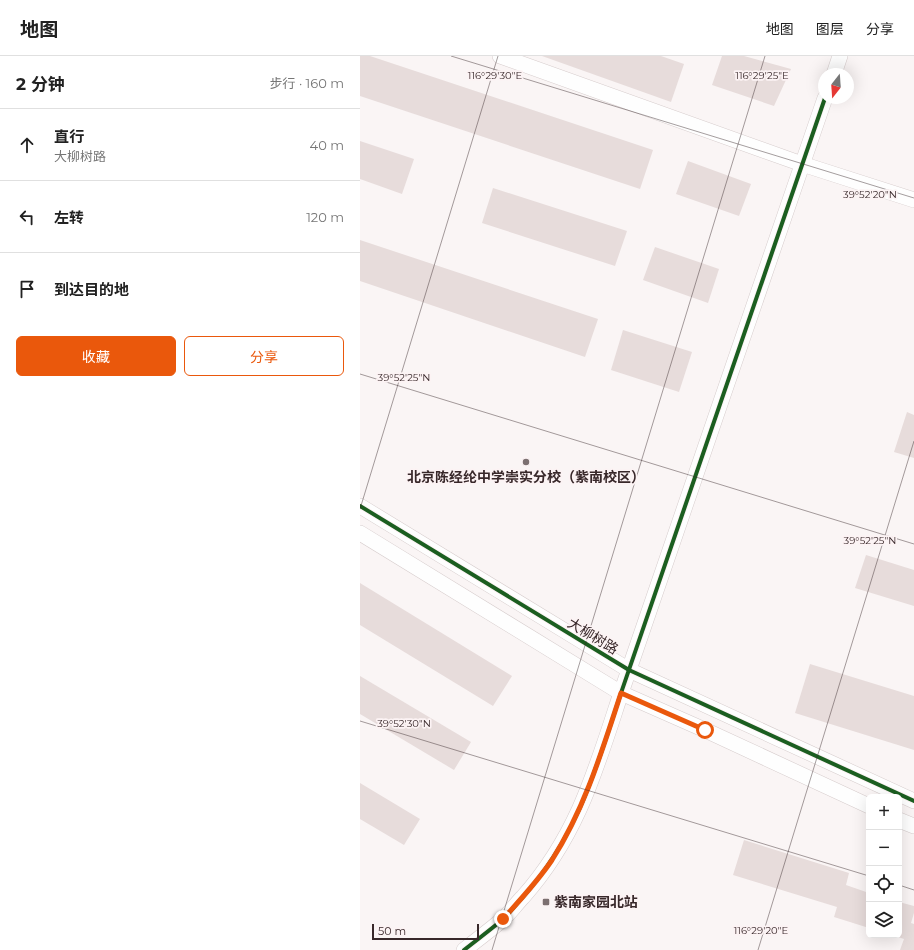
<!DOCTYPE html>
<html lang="zh">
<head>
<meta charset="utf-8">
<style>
	:root { --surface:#fff; --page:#f2f2f2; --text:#222; --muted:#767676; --line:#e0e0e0; --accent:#ea580c }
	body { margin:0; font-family:Montserrat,"Noto Sans SC",sans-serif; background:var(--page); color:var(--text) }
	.controls { position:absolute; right:12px; bottom:12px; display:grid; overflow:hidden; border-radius:6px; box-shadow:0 4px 16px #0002 }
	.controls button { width:36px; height:36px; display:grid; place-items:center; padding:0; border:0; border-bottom:1px solid var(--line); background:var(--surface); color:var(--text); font:20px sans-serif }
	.compass { position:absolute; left:458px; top:12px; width:36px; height:36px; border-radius:50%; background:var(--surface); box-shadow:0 4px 16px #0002; rotate:197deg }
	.scale { position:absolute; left:12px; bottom:10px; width:107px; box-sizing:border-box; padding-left:4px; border:2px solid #38282a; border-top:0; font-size:11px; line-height:14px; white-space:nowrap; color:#38282a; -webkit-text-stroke:3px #fcf3f4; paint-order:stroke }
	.stop { position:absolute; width:12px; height:12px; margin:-9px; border:3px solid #ea580c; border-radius:50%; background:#fff }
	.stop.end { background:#ea580c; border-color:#fff; box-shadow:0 1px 4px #0008 }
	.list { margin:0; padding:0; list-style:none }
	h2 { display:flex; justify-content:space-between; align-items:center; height:52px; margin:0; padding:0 16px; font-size:17px }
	h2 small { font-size:13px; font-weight:400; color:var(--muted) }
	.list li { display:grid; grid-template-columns:26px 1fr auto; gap:12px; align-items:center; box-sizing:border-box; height:72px; padding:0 16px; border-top:1px solid var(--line) }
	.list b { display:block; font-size:15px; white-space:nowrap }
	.list p { margin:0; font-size:13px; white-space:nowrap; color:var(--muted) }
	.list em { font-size:13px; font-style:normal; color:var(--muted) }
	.actions { display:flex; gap:8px; padding:12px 16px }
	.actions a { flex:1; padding:9px 0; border:1px solid var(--accent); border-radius:6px; text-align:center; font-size:14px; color:var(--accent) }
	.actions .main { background:var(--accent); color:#fff }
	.icon { flex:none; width:22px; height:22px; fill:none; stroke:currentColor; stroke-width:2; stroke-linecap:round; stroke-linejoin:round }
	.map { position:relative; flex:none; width:554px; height:894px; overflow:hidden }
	header { display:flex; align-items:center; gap:24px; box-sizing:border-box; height:56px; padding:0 20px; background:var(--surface); border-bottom:1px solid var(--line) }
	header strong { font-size:19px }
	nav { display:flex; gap:22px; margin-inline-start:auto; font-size:14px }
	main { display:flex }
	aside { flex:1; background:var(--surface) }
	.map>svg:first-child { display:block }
	.building { fill:#e7dcdb }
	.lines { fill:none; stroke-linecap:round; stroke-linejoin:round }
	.minor-casing { stroke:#d6cccc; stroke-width:16 }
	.minor { stroke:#fefefe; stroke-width:15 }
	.cycleway-casing { stroke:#fcf3f4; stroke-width:6 }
	.cycleway { stroke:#1b5e20; stroke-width:4 }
	.route { stroke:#ea580c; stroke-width:5 }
	.ticks { fill:none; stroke:#38282a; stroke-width:1; stroke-opacity:0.45 }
	.poi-dot { fill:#7c7071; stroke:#fcf3f4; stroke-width:1.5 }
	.labels { text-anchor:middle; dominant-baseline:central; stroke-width:3.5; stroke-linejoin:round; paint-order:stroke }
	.poi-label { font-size:14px; font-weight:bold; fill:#38282a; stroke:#fcf3f4 }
	.street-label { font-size:14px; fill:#38282a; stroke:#fcf3f4 }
	.ticks-label { font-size:10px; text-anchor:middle; fill:#38282a; stroke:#fcf3f4; stroke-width:3.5; stroke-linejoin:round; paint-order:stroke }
</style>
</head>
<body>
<header>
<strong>地图</strong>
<nav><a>地图</a><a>图层</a><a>分享</a></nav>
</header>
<main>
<aside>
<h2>2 分钟<small>步行 · 160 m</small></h2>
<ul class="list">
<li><svg class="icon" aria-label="ahead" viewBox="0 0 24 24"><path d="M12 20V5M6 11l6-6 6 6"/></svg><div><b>直行</b><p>大柳树路</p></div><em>40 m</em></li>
<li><svg class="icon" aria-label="left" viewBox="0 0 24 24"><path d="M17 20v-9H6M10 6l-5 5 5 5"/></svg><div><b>左转</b></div><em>120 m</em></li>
<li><svg class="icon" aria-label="arrive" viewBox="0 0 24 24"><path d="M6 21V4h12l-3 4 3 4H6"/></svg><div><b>到达目的地</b></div></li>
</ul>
<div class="actions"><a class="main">收藏</a><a>分享</a></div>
</aside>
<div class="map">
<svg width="554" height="894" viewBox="0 0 554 894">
	<rect width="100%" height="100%" fill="#faf5f5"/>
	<g class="building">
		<polygon points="0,0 10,0 293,94 280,133 0,40"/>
		<polygon points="182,0 301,0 324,8 311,46"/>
		<polygon points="362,0 384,0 431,13 414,50 352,29"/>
		<polygon points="0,85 54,103 42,138 0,123"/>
		<polygon points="328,105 391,128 379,160 316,138"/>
		<polygon points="133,132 267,175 255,210 122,167"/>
		<polygon points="0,184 238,263 225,301 0,225"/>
		<polygon points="295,191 359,213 348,247 283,224"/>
		<polygon points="263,274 332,296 319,336 251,314"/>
		<polygon points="547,356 554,359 554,402 534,396"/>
		<polygon points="506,499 554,514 554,550 495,532"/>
		<polygon points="0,527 152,620 133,650 0,569"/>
		<polygon points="450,608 554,640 554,694 435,657"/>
		<polygon points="0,620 111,686 94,714 0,658"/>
		<polygon points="0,727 60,763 44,789 0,763"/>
		<polygon points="384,784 489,817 486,829 509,837 509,872 474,861 477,851 373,819"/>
		<polygon points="539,846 554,850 554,857 551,867 554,868 554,894 540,894 544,883 532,879 539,879"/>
	</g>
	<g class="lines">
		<g class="minor-casing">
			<g id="minor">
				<polyline points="140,0 442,108 554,144"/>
				<polyline points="474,18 480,0"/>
				<polyline points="0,450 269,614 554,745"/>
				<polyline points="0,477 261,637 345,674 509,750"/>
				<polyline points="539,764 554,770"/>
				<path d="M104 894C117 884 130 874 142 864 150 857 156 848 163 841 218 779 236 713 261 637L465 42"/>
			</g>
		</g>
		<use href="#minor" class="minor"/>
		<g class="cycleway-casing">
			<g id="cycleway">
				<polyline points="0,450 269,614 554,745"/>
				<path d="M104 894C117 884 130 874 142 864 150 857 156 848 163 841 218 779 236 713 261 637L465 42"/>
			</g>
		</g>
		<use href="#cycleway" class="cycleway"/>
	</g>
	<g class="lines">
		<path class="route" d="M143 863C160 844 178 825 192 804 225 752 242 695 261 637L345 674"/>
	</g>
	<path class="ticks" d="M91 0 554 142M0 318 554 488M0 453 138 0M0 665 509 820M539 829 554 834M132 894 405 0M398 894 554 385"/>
	<g class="poi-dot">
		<circle cx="166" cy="406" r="4"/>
		<rect x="182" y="842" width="8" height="8" rx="2"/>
	</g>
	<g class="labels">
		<g class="poi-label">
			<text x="166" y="421">北京陈经纶中学崇实分校（紫南校区）</text>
			<text x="194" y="846" text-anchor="start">紫南家园北站</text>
		</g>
		<g class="street-label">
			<text transform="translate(233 580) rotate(31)">大柳树路</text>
		</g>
	</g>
	<g class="ticks-label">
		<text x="135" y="23">116°29'30"E</text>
		<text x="402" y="23">116°29'25"E</text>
		<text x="510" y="142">39°52'20"N</text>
		<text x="44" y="325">39°52'25"N</text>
		<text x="510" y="488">39°52'25"N</text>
		<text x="44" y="671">39°52'30"N</text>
		<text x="401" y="878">116°29'20"E</text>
	</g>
</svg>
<div class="controls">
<button>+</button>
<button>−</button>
<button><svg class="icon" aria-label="locate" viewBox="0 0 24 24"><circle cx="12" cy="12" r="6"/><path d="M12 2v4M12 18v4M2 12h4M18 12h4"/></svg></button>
<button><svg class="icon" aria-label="layers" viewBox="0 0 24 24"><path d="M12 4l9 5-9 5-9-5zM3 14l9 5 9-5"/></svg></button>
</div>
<svg class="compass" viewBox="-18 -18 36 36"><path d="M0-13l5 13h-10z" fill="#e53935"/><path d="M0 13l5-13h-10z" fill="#767676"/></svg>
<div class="scale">50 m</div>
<div class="stop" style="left:345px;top:674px"></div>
<div class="stop end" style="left:143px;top:863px"></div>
</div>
</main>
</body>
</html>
